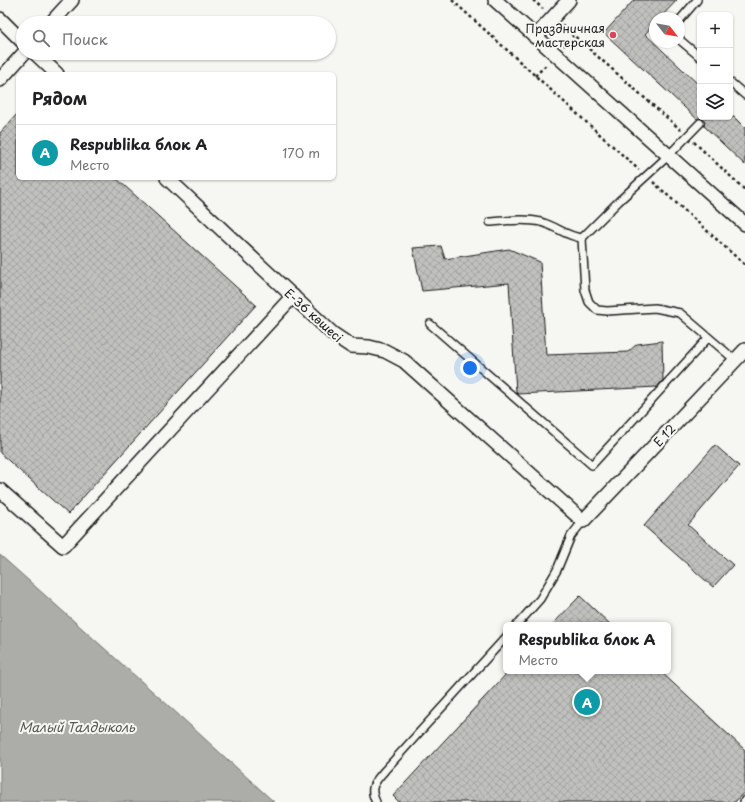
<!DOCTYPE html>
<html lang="ru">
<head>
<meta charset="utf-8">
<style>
	:root { --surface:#fff; --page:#f2f2f2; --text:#202124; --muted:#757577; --line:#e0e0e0; --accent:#7c3aed }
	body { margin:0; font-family:"Playpen Sans",sans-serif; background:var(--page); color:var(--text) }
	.controls { position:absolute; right:12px; top:12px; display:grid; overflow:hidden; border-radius:6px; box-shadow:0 1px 3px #0004 }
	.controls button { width:36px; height:36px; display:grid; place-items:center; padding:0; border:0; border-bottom:1px solid var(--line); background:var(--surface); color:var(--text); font:20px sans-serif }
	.compass { position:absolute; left:649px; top:12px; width:36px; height:36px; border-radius:50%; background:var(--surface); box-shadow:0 1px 3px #0004; rotate:121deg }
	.you { position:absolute; left:470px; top:368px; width:14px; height:14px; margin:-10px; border:3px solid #fff; border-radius:50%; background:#1a73e8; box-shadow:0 0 0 6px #1a73e833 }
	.badge { display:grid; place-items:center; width:26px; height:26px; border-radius:50%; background:var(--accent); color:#fff; font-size:13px; font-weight:700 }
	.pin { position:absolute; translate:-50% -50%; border:2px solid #fff; box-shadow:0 1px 4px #0006 }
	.popup { position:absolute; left:503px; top:622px; width:168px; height:52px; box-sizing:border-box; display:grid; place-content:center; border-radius:6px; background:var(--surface); filter:drop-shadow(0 1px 3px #0005); font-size:13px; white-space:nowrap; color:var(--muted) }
	.popup b { font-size:15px; color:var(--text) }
	.popup::after { content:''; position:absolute; left:50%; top:100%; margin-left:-8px; border:8px solid transparent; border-top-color:var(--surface) }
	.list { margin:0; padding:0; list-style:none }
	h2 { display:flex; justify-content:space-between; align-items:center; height:52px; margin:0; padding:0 16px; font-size:17px }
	h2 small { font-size:13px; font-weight:400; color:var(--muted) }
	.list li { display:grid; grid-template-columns:26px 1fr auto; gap:12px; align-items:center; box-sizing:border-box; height:56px; padding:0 16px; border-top:1px solid var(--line) }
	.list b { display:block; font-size:15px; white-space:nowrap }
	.list p { margin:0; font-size:13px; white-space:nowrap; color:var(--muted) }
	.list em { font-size:13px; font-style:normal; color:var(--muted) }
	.icon { flex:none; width:22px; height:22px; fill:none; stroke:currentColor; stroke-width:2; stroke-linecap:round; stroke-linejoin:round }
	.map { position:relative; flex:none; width:745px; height:802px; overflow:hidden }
	.search { position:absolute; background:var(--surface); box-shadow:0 1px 3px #0004; left:16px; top:16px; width:320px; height:44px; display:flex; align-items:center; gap:10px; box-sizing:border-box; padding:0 14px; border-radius:22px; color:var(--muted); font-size:15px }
	.panel { position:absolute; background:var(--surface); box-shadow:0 1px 3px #0004; left:16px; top:72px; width:320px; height:108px; border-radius:6px }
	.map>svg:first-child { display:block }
	.water { fill:#acaca9; stroke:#727271 }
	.building { fill:url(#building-cross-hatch); stroke:#1c1c1c }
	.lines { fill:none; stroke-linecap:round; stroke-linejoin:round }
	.service-casing { stroke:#1c1c1c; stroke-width:10 }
	.minor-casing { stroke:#1c1c1c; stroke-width:16 }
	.path { stroke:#1c1c1c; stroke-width:2.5; stroke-dasharray:3 3; stroke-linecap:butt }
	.service { stroke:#f6f6f2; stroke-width:7 }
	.minor { stroke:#f6f6f2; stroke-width:13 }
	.poi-dot { fill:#d1495b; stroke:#f6f6f2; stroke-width:1.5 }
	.labels { text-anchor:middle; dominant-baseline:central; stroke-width:4; stroke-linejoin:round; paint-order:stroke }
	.poi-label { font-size:12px; fill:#1c1c1c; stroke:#f6f6f2; text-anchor:end }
	.street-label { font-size:12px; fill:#1c1c1c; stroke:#f6f6f2 }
	.water-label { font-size:13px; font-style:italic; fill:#565654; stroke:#f6f6f2 }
</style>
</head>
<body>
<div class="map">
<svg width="745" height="802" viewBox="0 0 745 802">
	<defs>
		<pattern id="building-cross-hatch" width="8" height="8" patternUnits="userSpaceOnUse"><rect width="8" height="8" fill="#c0c0bd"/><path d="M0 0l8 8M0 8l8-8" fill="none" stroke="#a4a4a2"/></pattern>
	</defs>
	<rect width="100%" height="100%" fill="#f6f6f2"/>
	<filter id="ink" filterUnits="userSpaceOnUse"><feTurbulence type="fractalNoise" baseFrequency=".025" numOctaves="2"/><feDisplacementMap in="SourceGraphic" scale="8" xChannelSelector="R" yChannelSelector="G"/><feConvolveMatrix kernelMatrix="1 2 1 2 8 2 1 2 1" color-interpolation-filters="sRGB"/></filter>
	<g filter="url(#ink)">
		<polygon class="water" points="0,555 170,707 274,802 0,802"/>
		<g class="building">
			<polygon points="634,0 677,0 660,18 655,18 655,23 645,34 700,86 700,117 734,117 745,128 745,165 704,126 705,122 703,119 699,118 697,119 604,33"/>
			<polygon points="18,113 18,178 116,178 256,305 68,514 0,453 0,133"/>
			<polygon points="441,246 445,259 509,249 540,262 546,355 628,352 637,344 662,341 663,380 657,387 518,394 516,392 509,283 422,291 413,248"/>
			<polygon points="715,445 739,466 688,525 733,565 713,587 644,526"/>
			<polygon points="580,596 611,625 552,625"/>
			<polygon points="509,671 660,671 745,750 745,791 735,802 399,802 393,796"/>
		</g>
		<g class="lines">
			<g class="service-casing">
				<g id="service">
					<polyline points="679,21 697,0"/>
					<polyline points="679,37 681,41 700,57"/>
					<polyline points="730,82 745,95"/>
					<path d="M490 222C506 221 525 218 541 222 556 226 567 237 582 238L619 201 668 156 700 123"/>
					<polyline points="582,238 585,290 589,302 597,310 607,311 655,308 680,313 735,360"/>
					<polyline points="430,324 592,465 708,338"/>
					<polyline points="517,625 540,599 557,570 571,536 583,521"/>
					<path d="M376 802C368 787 376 781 385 770L506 637"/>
					<polyline points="744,802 745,800"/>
				</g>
			</g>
			<g class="minor-casing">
				<g id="minor">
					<polyline points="495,0 745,224"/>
					<polyline points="0,19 23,42"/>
					<polyline points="51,23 72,0"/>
					<polyline points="535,37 569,0"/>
					<polyline points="35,53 57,74"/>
					<polyline points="0,80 24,53"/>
					<polyline points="167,178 333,334 351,346 369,347 385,351 404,361 583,521 745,350"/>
					<polyline points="0,490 63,546 293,296"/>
				</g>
			</g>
			<g class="path">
				<polyline points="452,0 639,170"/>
				<polyline points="533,0 543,9"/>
				<polyline points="562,25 681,130"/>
				<polyline points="564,46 573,36"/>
				<polyline points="535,76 547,64"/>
				<polyline points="694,142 745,190"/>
				<polyline points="653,182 745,265"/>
			</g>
			<use href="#service" class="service"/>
			<use href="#minor" class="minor"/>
		</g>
	</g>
	<circle class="poi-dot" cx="613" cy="35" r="4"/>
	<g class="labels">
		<g class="poi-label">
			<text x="605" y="28">Праздничная<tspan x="605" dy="14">мастерская</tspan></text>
		</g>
		<g class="street-label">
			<text transform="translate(314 315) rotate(42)">Е-36 көшесі</text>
			<text transform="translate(664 435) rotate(-47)">E 12</text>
		</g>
		<g class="water-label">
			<text x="77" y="726">Малый Талдыколь</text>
		</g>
	</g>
</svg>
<div class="controls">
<button>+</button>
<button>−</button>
<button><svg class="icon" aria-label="layers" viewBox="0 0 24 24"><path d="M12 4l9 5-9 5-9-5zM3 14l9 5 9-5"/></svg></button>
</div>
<svg class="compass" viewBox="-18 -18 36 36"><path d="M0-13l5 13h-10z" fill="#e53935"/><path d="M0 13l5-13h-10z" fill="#757577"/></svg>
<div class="you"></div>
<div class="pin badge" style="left:587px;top:702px;background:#0f9aa8">A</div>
<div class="popup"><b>Respublika блок А</b>Место</div>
<div class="search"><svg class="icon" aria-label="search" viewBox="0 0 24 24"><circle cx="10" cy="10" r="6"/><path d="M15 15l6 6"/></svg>Поиск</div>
<section class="panel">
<h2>Рядом<small></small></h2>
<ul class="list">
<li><span class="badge" style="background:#0f9aa8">A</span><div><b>Respublika блок А</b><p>Место</p></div><em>170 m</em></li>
</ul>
</section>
</div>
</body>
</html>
